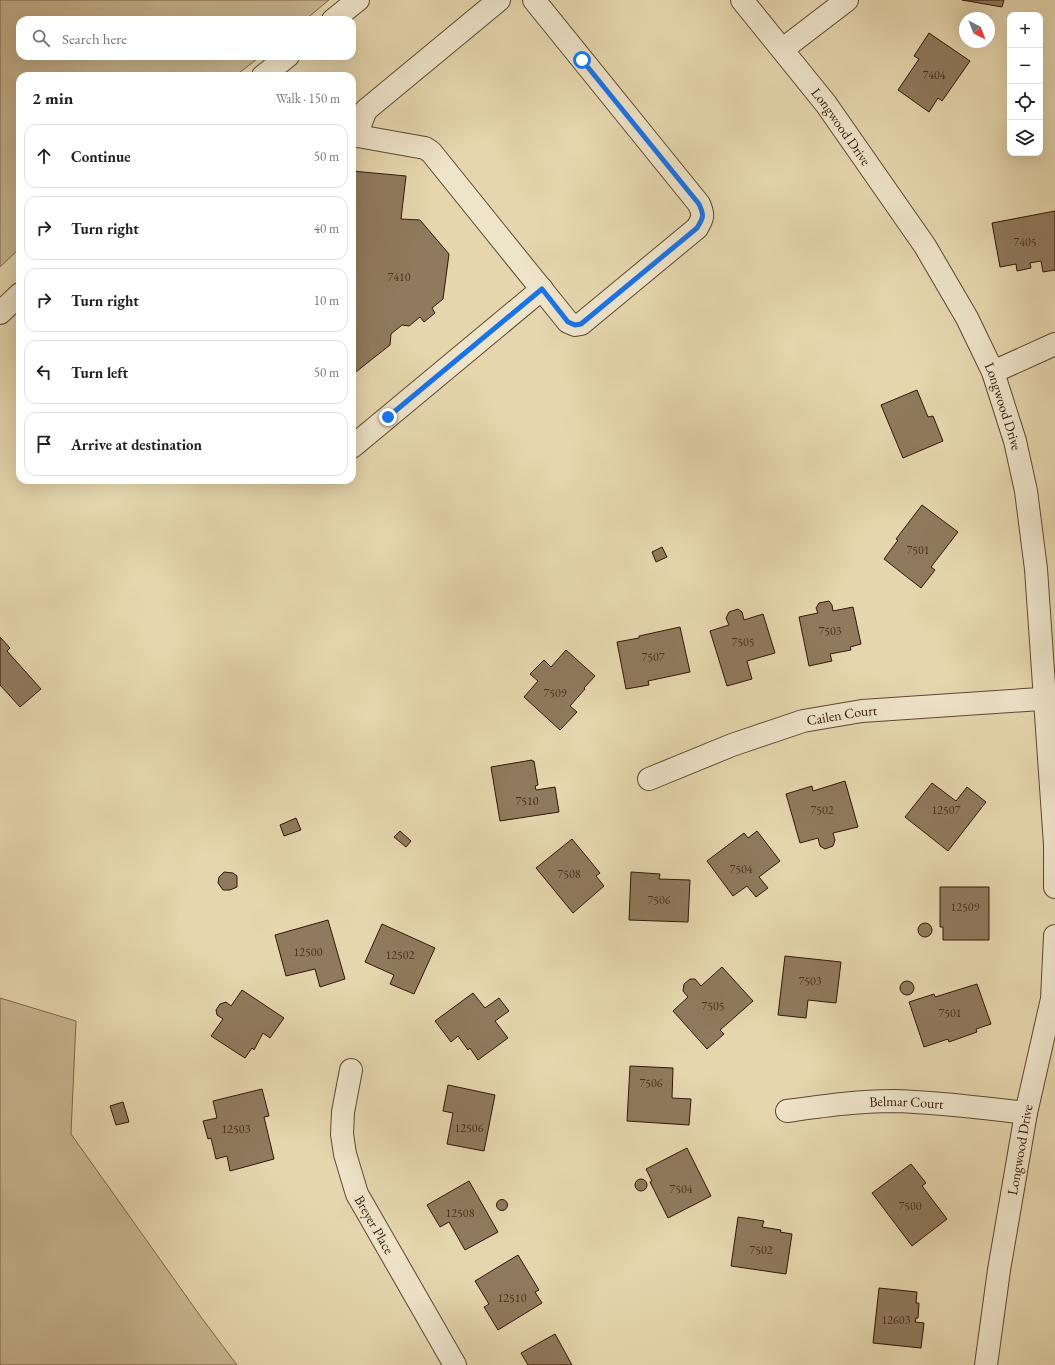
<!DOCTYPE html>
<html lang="en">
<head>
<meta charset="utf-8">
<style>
	:root { --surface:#fff; --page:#f2f2f2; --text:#202124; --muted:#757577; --line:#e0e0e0 }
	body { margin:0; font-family:"EB Garamond",serif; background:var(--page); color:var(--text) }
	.controls { position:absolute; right:12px; top:12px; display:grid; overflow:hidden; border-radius:8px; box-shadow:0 4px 16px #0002 }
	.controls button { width:36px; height:36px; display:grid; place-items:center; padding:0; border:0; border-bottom:1px solid var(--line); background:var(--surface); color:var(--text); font:20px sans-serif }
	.compass { position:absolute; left:959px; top:12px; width:36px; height:36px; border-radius:50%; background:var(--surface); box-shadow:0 4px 16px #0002; rotate:138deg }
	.stop { position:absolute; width:12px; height:12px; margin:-9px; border:3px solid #1a73e8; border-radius:50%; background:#fff }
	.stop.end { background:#1a73e8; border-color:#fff; box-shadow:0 1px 4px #0008 }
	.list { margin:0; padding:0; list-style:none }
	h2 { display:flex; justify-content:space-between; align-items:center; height:52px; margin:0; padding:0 16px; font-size:17px }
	h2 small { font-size:13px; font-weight:400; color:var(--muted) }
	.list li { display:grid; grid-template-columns:26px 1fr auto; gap:12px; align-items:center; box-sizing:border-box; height:64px; margin:0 8px 8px; padding:0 8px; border:1px solid var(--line); border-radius:12px }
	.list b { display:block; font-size:15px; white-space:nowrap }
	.list em { font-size:13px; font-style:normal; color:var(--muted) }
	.icon { flex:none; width:22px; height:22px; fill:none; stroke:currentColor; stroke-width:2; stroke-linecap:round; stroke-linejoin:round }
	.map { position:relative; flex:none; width:1055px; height:1365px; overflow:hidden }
	.search { position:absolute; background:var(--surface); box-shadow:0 4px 16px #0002; left:16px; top:16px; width:340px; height:44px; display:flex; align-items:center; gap:10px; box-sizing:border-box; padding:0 14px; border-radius:12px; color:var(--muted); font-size:15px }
	.panel { position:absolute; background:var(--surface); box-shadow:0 4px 16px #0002; left:16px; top:72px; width:340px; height:412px; border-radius:12px }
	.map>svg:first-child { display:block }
	.green { fill:#c7b691; stroke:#7c664c }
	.building { fill:#8f7a5d; stroke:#321706 }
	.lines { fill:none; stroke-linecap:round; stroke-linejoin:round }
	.minor-casing { stroke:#5f4730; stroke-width:24 }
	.minor { stroke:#eee4ca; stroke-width:22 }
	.route { stroke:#1a73e8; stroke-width:5 }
	.labels { text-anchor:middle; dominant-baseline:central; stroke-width:3.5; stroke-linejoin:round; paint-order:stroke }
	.number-label { font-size:12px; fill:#49301c }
	.street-label { font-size:14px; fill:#321706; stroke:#eee4ca }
</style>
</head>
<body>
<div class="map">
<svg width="1055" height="1365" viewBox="0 0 1055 1365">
	<rect width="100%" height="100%" fill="#e5d6ad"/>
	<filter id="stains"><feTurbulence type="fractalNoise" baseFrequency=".005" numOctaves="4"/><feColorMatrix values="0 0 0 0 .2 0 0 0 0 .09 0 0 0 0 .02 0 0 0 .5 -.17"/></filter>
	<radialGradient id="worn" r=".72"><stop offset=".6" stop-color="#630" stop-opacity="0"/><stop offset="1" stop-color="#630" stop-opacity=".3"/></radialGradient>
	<g class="green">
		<polygon points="0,0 329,0 305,20 20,20 20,56 261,56 235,76 20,76 20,248 0,267"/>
		<polygon points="0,998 76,1021 71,1134 201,1317 237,1365 0,1365"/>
	</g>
	<g class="building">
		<polygon points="962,0 1004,0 1002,7"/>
		<polygon points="929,33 970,61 942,101 938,98 929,112 898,90 919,59 914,56"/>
		<polygon points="352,171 406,176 401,219 420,220 449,254 443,299 432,308 435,313 424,322 420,317 409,326 402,325 391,334 390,345 352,375"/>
		<polygon points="1055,211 1055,270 1043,272 1041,261 1030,263 1031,268 1017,271 1016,264 1000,267 992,223"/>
		<polygon points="917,390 928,417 933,416 943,441 903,458 881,405"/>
		<polygon points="922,505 958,532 931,567 935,570 921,588 884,559 898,540 896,539"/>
		<polygon points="662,547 667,557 656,562 652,552"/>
		<polygon points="829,601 832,605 833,611 853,607 861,644 850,647 851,650 830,654 832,661 809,666 799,617 818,613 816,608 819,603"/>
		<polygon points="738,609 742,612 744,620 763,614 775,653 747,661 752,679 727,686 710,631 729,625 726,618 729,612"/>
		<polygon points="680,627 690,672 648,681 649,685 626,689 617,642 639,638 639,636"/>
		<polygon points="0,637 10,648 7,651 41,689 20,707 0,685"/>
		<polygon points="566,650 595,676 584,688 585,689 570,706 577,712 560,730 524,697 538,681 530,674 544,660 551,667"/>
		<polygon points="532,760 532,761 534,761 538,785 535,786 536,790 555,787 559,812 500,821 491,767"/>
		<polygon points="845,781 858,827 833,833 835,840 833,846 825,849 820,846 818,838 800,843 786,794 812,786 813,791"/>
		<polygon points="932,783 956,801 967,787 986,802 948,851 905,817"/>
		<polygon points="296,818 301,830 284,836 280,825"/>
		<polygon points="400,831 411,841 406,847 394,837"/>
		<polygon points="757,831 780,861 759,877 768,888 756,897 747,886 733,896 707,861 744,833 748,838"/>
		<polygon points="572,839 600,873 596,876 604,886 573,913 536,868"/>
		<polygon points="224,872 233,873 237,876 237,887 230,890 223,890 218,883 219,877"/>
		<polygon points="631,872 660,874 659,879 690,880 688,922 629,920"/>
		<polygon points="940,887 989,887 989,940 943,940 943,927 940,927"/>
		<polygon points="328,920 345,979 320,987 315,969 286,976 275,935"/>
		<circle cx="925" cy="930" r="7"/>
		<polygon points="382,924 435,948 414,994 390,984 394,975 365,962"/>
		<polygon points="785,956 841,962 836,1003 808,1000 806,1018 778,1015"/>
		<polygon points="722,967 753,1001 720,1030 724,1034 707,1049 673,1011 688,997 683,991 684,984 690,979 695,979 701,986"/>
		<circle cx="907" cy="988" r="7"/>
		<polygon points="977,984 991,1024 976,1029 977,1032 949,1042 948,1039 924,1047 909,1002 934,994 935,997"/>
		<polygon points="242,990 284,1018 270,1038 263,1033 254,1050 252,1048 245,1058 211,1036 223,1019 217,1015 216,1010 220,1004 226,1002 231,1006"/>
		<polygon points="473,993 485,1008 499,998 509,1011 495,1021 508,1038 478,1060 470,1048 468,1050 458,1036 451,1042 435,1021"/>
		<polygon points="630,1066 673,1068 672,1098 691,1099 689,1125 627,1121"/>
		<polygon points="448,1085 495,1095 484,1151 447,1144 453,1113 443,1111"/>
		<polygon points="262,1089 269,1116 264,1117 274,1159 230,1171 227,1156 216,1159 211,1138 208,1139 203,1121 217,1118 213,1101"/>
		<polygon points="123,1102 129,1122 116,1125 110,1106"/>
		<polygon points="687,1148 711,1196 668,1218 650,1182 652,1181 646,1169"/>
		<polygon points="911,1164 926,1183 922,1186 947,1219 912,1246 872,1193"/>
		<circle cx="641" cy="1185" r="6"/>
		<polygon points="469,1181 498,1232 465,1250 449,1222 440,1227 427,1205"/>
		<circle cx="502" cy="1205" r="5.5"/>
		<polygon points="738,1217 764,1221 762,1227 781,1230 780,1232 792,1234 786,1274 731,1266"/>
		<polygon points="518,1255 539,1290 535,1292 542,1303 498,1330 484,1307 489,1304 475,1281"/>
		<polygon points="879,1288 917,1292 916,1303 919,1303 918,1318 916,1318 915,1322 924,1323 921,1348 873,1343"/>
		<polygon points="555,1334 572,1365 528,1365 521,1353"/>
	</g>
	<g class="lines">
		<g class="minor-casing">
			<g id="minor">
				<path id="s1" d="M742 0 826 104 925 246 967 318 993 372 1015 441 1026 491 1036 569 1055 845V887"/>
				<polyline points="333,20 358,0"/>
				<polyline points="783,49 847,0"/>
				<polyline points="263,76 288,56"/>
				<path d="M352 135 425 148 431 152 568 322 575 325 581 324 697 228C703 218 704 215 699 204L534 0"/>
				<polyline points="356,135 366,110 499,0"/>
				<polyline points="0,313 20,294"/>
				<polyline points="993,372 1055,344"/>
				<polyline points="352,447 542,289"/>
				<path id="s2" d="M649 779 732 745 803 721 862 711 1055 698"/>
				<path id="s3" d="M351 1070 343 1112 342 1134 345 1154 357 1194 455 1365"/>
				<path id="s4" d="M787 1111C822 1106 858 1101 894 1101 938 1102 982 1108 1026 1113"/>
				<path id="s5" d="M986 1365 999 1270 1026 1113 1052 999 1055 936"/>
			</g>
		</g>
		<use href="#minor" class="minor"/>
	</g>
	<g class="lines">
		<path class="route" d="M388 417 542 289 568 322 575 325 581 324 697 228C704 217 704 215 699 204L582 60"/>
	</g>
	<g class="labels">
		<g class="number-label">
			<text x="934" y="75">7404</text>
			<text x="1025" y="242">7405</text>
			<text x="399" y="277">7410</text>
			<text x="918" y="550">7501</text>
			<text x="830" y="631">7503</text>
			<text x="743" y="642">7505</text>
			<text x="653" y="657">7507</text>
			<text x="555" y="693">7509</text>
			<text x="527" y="801">7510</text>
			<text x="822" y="810">7502</text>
			<text x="946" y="810">12507</text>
			<text x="741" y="869">7504</text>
			<text x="569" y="874">7508</text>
			<text x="659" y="900">7506</text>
			<text x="965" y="907">12509</text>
			<text x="308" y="952">12500</text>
			<text x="400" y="955">12502</text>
			<text x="810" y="981">7503</text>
			<text x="713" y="1006">7505</text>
			<text x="950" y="1013">7501</text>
			<text x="651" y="1083">7506</text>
			<text x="469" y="1128">12506</text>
			<text x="236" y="1129">12503</text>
			<text x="681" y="1189">7504</text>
			<text x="910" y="1206">7500</text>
			<text x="460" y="1213">12508</text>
			<text x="761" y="1250">7502</text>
			<text x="512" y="1298">12510</text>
			<text x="896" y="1320">12603</text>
		</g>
		<g class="street-label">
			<text stroke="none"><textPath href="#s1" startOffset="161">Longwood Drive</textPath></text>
			<text stroke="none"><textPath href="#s1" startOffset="486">Longwood Drive</textPath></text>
			<text stroke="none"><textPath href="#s2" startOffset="204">Cailen Court</textPath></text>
			<text stroke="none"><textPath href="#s4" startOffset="120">Belmar Court</textPath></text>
			<text stroke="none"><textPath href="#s5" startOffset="218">Longwood Drive</textPath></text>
			<text stroke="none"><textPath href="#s3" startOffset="162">Breyer Place</textPath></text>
		</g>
	</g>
	<rect width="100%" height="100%" filter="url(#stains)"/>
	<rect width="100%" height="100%" fill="url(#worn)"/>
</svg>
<div class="controls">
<button>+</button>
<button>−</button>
<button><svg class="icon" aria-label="locate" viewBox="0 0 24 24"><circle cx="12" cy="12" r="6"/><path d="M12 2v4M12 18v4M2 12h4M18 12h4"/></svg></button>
<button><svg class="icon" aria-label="layers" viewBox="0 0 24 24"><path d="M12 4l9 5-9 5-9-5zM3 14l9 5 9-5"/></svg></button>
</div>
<svg class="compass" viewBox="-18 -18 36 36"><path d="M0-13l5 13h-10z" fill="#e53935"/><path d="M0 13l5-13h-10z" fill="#757577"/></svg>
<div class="stop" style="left:582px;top:60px"></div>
<div class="stop end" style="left:388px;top:417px"></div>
<div class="search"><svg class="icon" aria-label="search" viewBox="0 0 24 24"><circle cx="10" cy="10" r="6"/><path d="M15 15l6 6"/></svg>Search here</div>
<section class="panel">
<h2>2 min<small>Walk · 150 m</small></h2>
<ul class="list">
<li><svg class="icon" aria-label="ahead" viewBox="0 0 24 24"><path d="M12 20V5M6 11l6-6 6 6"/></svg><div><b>Continue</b></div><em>50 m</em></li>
<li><svg class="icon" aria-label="right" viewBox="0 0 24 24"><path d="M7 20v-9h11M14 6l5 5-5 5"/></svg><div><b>Turn right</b></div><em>40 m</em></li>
<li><svg class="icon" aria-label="right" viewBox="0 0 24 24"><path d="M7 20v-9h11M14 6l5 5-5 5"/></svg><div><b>Turn right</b></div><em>10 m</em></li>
<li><svg class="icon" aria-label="left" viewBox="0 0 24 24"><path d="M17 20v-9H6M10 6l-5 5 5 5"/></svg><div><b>Turn left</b></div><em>50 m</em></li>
<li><svg class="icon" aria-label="arrive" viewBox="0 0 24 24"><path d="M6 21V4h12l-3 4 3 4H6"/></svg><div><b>Arrive at destination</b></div></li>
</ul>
</section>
</div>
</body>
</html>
